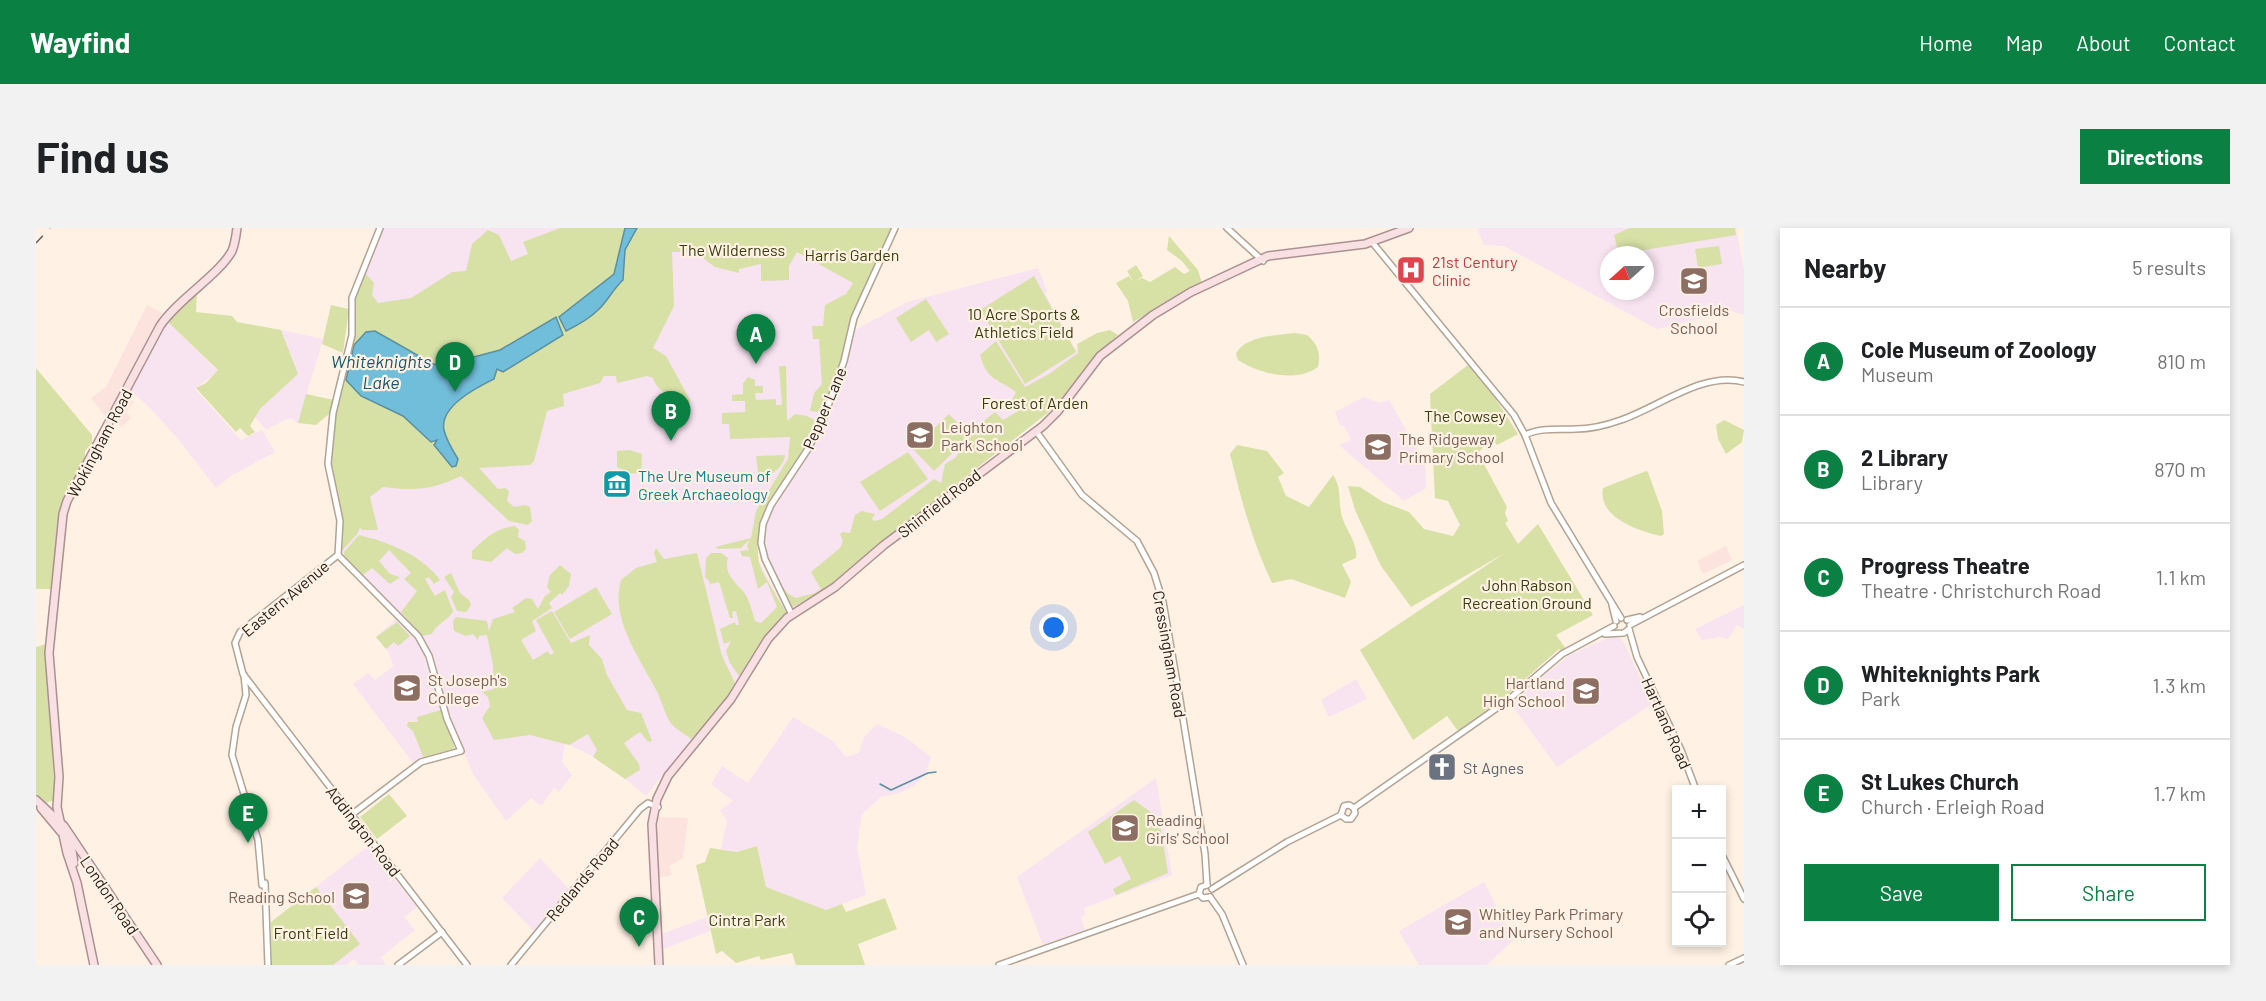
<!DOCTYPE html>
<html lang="en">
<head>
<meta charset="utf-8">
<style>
	:root { --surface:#fff; --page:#f2f2f2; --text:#202124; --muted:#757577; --line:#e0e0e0; --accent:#0b8043 }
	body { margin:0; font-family:Barlow,sans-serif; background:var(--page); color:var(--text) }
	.controls { position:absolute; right:18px; bottom:18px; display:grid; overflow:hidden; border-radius:0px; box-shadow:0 3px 9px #0003 }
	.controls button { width:54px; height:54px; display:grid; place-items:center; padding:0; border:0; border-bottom:2px solid var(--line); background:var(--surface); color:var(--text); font:30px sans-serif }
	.compass { position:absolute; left:1564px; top:18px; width:54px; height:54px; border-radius:50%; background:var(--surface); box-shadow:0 3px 9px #0003; rotate:249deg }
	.you { position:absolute; left:1018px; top:400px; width:21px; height:21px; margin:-15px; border:4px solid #fff; border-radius:50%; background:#1a73e8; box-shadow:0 0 0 9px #1a73e833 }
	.badge { display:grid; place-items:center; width:39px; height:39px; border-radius:50%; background:var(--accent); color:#fff; font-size:20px; font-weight:700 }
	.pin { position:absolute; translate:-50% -50px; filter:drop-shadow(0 2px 3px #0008) }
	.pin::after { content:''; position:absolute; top:32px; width:21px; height:18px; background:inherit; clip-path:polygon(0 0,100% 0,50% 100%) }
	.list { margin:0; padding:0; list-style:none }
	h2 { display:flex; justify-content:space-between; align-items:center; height:78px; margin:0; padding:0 24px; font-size:26px }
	h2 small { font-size:20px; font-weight:400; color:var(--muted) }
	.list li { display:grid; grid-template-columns:39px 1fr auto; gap:18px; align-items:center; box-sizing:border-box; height:108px; padding:0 24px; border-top:2px solid var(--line) }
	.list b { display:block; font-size:22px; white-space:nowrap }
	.list p { margin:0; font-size:20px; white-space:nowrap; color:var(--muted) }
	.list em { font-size:20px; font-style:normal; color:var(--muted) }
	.actions { display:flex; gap:12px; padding:18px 24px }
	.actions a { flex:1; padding:14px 0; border:2px solid var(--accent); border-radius:0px; text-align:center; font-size:21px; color:var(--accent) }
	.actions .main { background:var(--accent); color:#fff }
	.icon { flex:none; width:33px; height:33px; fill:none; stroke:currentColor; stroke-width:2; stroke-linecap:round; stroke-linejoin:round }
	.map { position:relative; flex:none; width:1708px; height:737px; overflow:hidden; border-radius:0px }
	header { display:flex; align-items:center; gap:36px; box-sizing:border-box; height:84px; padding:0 30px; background:var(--accent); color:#fff }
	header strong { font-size:28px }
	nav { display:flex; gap:33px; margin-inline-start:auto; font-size:21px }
	.intro { display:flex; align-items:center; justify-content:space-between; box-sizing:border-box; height:144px; padding:0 36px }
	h1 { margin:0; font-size:42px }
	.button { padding:15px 27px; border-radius:0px; background:var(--accent); color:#fff; font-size:21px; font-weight:700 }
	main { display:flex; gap:36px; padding:0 36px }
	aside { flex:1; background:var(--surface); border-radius:0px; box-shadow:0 3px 9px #0003 }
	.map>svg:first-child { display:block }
	.commercial { fill:#fde3dd }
	.education { fill:#f8e3f1; fill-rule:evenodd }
	.green { fill:#d7e1a6 }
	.water { fill:#71bedb; stroke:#5b8fa1; stroke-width:1.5 }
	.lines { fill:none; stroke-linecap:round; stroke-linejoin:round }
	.stream { stroke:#5b8fa1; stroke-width:1.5 }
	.secondary-casing { stroke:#b2a393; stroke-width:8 }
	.primary-casing { stroke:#ac9091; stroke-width:10 }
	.secondary { stroke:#fff; stroke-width:5 }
	.primary { stroke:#f8e0e3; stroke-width:7 }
	.rail { stroke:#645c54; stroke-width:1.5; stroke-dasharray:10 10; stroke-linecap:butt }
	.labels { text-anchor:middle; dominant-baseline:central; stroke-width:4.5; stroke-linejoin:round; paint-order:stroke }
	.park-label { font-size:16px; fill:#393e0c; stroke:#fff1e4 }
	.health-label { font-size:16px; fill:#be3a42; stroke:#fff1e4; text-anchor:start }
	.education-label { font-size:16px; fill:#785e54; stroke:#fff1e4; text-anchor:start }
	.street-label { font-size:16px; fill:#27211b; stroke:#fff1e4 }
	.culture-label { font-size:16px; fill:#0d838f; stroke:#fff1e4; text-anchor:start }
	.worship-label { font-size:16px; fill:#5b616d; stroke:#fff1e4; text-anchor:start }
	.water-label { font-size:18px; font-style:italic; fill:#18576b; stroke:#fff1e4 }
</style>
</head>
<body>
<header>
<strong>Wayfind</strong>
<nav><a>Home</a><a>Map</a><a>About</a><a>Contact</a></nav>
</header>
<div class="intro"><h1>Find us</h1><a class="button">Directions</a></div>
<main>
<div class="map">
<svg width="1708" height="737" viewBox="0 0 1708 737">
	<rect width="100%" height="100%" fill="#fff1e4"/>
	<g class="commercial">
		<polygon points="111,77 126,85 88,164 98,174 90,184 95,190 86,199 72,192 55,170 70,159"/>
		<polygon points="1690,318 1696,332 1667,346 1661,333"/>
		<polygon points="622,589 652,590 647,630 633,638 636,647 619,651"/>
	</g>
	<g class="education">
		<polygon points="345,0 856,0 816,91 800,153 773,215 725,292 721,316 722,332 752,387 725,415 683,483 655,511 610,568 567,533 529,515 526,534 536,547 523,564 518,560 505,578 495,570 470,593 437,546 413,490 383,407 304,325 305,293 298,203 300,169 315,116 318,67 337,27"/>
		<path d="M1441 0H1700L1708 42V87L1696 83 1621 101 1468 18 1448 17ZM1573 27H1609V63H1573Z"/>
		<polygon points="1002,40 1011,63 1009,66 1038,119 1052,136 1018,180 843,316 798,357 756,381 733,337 727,318 730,294 793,186 805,153 817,103 871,74"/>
		<polygon points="132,94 182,143 159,161 205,212 226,202 239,224 195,248 180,260 142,211 116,182 95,163"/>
		<polygon points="245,102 287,111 262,195 255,190 249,192 230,202 219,189 224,181 262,146"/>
		<polygon points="1328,169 1344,175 1353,172 1389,236 1390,260 1368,273 1303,217 1315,212 1308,198 1304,197 1299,184"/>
		<polygon points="1708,377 1708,401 1701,397 1692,411 1684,409 1666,412 1659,401"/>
		<polygon points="362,389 379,408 391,434 419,521 378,536 317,456 332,445 339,452 358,438 351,422 340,409"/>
		<polygon points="1576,408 1586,411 1616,476 1521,539 1475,476 1532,428"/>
		<polygon points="1320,451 1331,471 1293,489 1285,472"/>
		<polygon points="757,489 797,513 810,529 823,525 828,509 841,496 869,509 895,529 889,547 878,558 863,565 845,569 826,586 821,619 830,667 790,682 730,659 721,618 701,624 685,621 691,593 684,582 697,573 675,556 686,538 712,555"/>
		<polygon points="1120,550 1136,647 1048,680 1049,686 1045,689 1049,702 1007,717 981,649"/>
		<polygon points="332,618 357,648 351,656 358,651 381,679 368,689 379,702 345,729 350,737 322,737 318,731 310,737 236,737 235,694"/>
		<polygon points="504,630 533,661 498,703 466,670"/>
		<polygon points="1448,654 1477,712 1451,737 1383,737 1363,703"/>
		<polygon points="671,689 674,703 625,722 623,707"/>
	</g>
	<g class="green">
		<path d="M524 0H856L816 91 800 153 786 184 774 183 778 165 786 156 783 111H777L776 98H787L789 77 810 66 817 55 761 24 753 38V52L725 53V36L703 41V45L679 39 659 24H636L638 78 617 120 630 128 654 172V175C639 170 622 166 617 150L611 148 581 155 580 148H568L564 155 527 166 528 178 511 183 498 233 494 237 443 240 462 261 469 260 473 263 471 273 478 279 489 277 494 279 496 293 492 297 473 293 425 248C396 262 379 263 347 259L334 269 342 302H326L324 299 322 305 304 325 305 293 296 254 294 229 300 169 315 116 318 67 330 46 338 55 336 67 342 75 375 70 416 44 430 43 436 16 452 2 463 7 475 33 492 26 487 14Z"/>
		<polygon points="1594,0 1699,0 1700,7 1590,25 1581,19 1578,7"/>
		<polygon points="1133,8 1162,42 1166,55 1097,94 1092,73 1080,55 1093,48 1098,54 1091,43 1100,37 1107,48 1100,53 1106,50 1114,54 1139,39 1148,46 1154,43 1146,33 1131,22"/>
		<polygon points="1683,18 1686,36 1662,40 1659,21"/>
		<polygon points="998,48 1040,124 989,156 944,82"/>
		<polygon points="161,64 160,84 196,88 201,94 245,102 262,146 224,181 214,198 219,204 212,208 204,200 200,204 160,160 170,155 182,142 132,94"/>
		<polygon points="890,71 913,106 900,114 893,102 875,114 860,90"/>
		<polygon points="295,77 313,81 307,125 286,116"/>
		<path d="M1074 102 1082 107 1052 136 1018 180 843 316 798 357 757 379 739 348 751 365 760 370 779 365 785 361 775 344 804 320 807 313 804 306 807 304 814 305 819 287 826 283 839 286 836 291 838 293 846 291 898 251 905 255 909 236 919 230 944 196 959 184 967 192 984 182 975 174 980 164C961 150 951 153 944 127L960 113 989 159 1013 146 1042 125 1041 116 1061 105Z"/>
		<path d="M1259 105 1271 107C1282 116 1285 126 1282 139 1261 155 1223 146 1202 132L1200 126C1208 108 1242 107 1259 105Z"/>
		<polygon points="1432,137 1450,156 1482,206 1461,217 1456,210 1442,225 1471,279 1469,285 1472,293 1469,295 1482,316 1502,296 1557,387 1520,407 1530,421 1525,424 1523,421 1462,475 1422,503 1411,488 1377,512 1324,422 1469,325 1375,379 1345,338 1319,282 1312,258 1324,259 1347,274 1373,284 1388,301 1417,308 1424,297 1412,273 1399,270 1394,166"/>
		<path d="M743 138H750L751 193 759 186 771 188 782 194C762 239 713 283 723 334 725 345 745 375 752 387 732 405 721 429 703 448L694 435 690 423 695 413 688 416 684 401 699 394 700 397H703L700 383 696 384 697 390H694L683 354 674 356 676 367 673 353 669 349 670 330 675 325H685L692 330C687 345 699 354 707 363 713 370 716 383 719 393L725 395 741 379 731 354 722 361 714 329 706 328 704 323 713 322 711 318 714 311 705 320 682 321 679 319 715 310 720 283 752 231 754 209 694 211 693 196H686V185L709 184V173H696V167L707 166V155L712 149 719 152V158H727V165H719L720 172 740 171V177H746Z"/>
		<polygon points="0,140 56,207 56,215 49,223 49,236 24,289 16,361 0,361"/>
		<polygon points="270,166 298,172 294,185 280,197 262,195"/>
		<polygon points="913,186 934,208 898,243 877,221 888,209 876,220 869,213 883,200 890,208"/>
		<polygon points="1688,192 1708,202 1706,214 1690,226 1682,211 1680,197"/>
		<path d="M1201 217 1231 223 1248 245 1242 249 1250 268 1273 279 1297 247C1306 260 1302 273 1306 289 1310 302 1322 315 1320 330L1306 336 1315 354 1309 370 1255 351 1236 355C1215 310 1206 274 1194 226Z"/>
		<polygon points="593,222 606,226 605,245 588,246 587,242 581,239 581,223"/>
		<polygon points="872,224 892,251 844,283 824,254"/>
		<path d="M749 227C748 238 738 245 729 249L722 244 720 228Z"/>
		<path d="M1610 243 1612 244 1626 283 1628 306 1625 308C1602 303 1561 289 1567 260Z"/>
		<path d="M479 298 483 302 482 309 489 313 490 321 486 325 479 326 471 320 455 334 436 331V323C449 311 459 300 479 298Z"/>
		<path d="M323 307C352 314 386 327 404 352L398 356 393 349 389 351 399 368 409 362 417 383C415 390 400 396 396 406L386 408 365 384 381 363 368 351 375 345 353 322 343 333 354 346 364 349 354 356 336 340 327 347 308 328V324Z"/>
		<path d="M620 320 628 331 661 325 686 428 699 455 683 483 655 511C649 506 639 501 634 494 628 484 625 470 619 460 603 429 574 390 585 352L600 340 621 334 618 325Z"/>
		<polygon points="524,337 535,346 533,358 526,367 524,365 513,375 516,380 496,393 500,403 485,412 497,432 512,423 514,427 518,425 500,392 516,383 535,415 554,407 553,417 566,431 571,447 591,482 605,485 616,513 612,514 604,504 588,515 603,536 604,542 589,551 557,529 561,522 552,506 533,517 494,507 458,512 446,490 454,478 452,469 446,464 458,461 457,437 451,407 443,408 442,412 437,406 430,408 418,403 417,393 420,389 451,393 453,403 457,391 479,384 476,380 490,370 496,371 502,381 509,368 515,364 511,359 514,347"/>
		<polygon points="415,345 424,365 433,372 435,377 430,384 421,383 415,369 418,364 408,349"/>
		<polygon points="560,359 576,386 534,411 518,384"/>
		<polygon points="361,394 374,408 362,418 358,414 350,421 340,409"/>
		<polygon points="10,416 19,572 10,575 0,567 0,419"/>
		<polygon points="405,482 419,521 388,531 377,503 371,498 372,494 382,494 381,489"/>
		<polygon points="353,566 371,588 341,611 324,589"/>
		<polygon points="1098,572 1123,590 1132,645 1080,667 1077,661 1095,651 1084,628 1069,636 1052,604"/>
		<polygon points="721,618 730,659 790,682 806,676 810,684 849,670 861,701 822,716 829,737 760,737 756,725 725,732 723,728 700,735 686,723 680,726 660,637 669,634 674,620 701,624"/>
		<polygon points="280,659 324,716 297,737 236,737 235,694"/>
	</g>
	<g class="water">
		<path d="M589 0H601L589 22 587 52C577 61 572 73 562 82 553 91 542 97 530 103L523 89 578 46Z"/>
		<path d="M520 89 527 107 467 144 461 141 458 151C442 159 403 178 408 202 410 211 417 223 422 231L420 238 416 239 398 217 401 212 395 214 367 188 325 168 310 152 318 117 330 104 339 103 397 136 408 137 464 122Z"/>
	</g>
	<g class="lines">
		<polyline class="stream" points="844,556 855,562 892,545 900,544"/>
		<g class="secondary-casing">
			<g id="secondary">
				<polyline points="1191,0 1227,33"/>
				<polyline points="1336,14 1478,187 1489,207 1515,275 1585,390"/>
				<polyline points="1000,203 1046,267 1101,313 1118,345 1127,374 1144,472 1169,626 1171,657"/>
				<path d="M1489 207C1505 199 1523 202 1540 201 1555 201 1571 197 1585 192 1623 179 1667 143 1708 154"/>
				<polyline points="302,327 204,404 199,415 207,446 431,737"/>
				<polyline points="302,327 382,408 393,428 411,491 425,523 385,534 315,587"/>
				<polyline points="302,327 304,293 292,236 297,185 316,107 316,70 344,0"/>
				<polyline points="1576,377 1580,393"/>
				<polyline points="756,387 729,331 725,315 727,296 735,277 772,221 788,189 808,133 818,90 859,0"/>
				<polyline points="1591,392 1604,389"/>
				<polyline points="1594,397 1708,337"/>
				<polyline points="1593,401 1601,429 1645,522 1660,562"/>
				<polyline points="1569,406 1588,405 1593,401"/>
				<polyline points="208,447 210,467 200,499 196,527 222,612 226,657"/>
				<polyline points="1318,580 1471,473 1526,426 1578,398"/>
				<polyline points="1305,587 1310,591 1315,591 1319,585 1318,580"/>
				<polyline points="1305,587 1308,578 1313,577 1318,580"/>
				<polyline points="1686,627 1708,671"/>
				<polyline points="229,655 232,737"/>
				<polyline points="1171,657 1165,659 1163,666 1167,670 1174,669"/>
				<polyline points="1176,661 1251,614 1305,587"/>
				<polyline points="1174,669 1186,686 1207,737"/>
				<polyline points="362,737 406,704"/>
				<polyline points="475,737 604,581 612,575 622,579"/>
				<polyline points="963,737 1163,666"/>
				<polyline points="1693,737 1708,730"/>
			</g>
		</g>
		<g class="primary-casing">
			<g id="primary">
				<polyline points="0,572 28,598 121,737"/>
				<polyline points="5,580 25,604"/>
				<polyline points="34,610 38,635"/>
				<path d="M58 737 41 655 31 625 21 579 23 549 13 425 27 286 31 273 124 98C142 71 183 47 196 23 199 16 200 8 201 0"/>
				<polyline points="623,737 616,596 621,571 632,548 695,471 732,411 751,390 799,359 848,317 1007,198 1022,183 1064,128 1117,87 1155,64 1232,28 1329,16 1373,0"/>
			</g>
		</g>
		<use href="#secondary" class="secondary"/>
		<use href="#primary" class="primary"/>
		<polyline class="rail" points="0,15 14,0"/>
	</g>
	<defs>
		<g id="hospital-square" transform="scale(1.5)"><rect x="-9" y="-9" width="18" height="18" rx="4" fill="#e0444e" stroke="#fff1e4"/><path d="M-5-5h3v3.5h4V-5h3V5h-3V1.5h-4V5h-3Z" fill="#fff"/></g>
		<g id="school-square" transform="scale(1.5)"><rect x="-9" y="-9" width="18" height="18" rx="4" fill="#8d6e63" stroke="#fff1e4"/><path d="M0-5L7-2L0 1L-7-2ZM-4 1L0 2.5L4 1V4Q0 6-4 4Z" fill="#fff"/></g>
		<g id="museum-square" transform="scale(1.5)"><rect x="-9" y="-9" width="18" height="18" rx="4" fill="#0f9aa8" stroke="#fff1e4"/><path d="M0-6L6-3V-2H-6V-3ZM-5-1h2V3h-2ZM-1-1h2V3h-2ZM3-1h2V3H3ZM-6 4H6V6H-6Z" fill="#fff"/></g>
		<g id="church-square" transform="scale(1.5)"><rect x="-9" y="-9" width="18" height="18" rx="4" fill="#6b7280" stroke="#fff1e4"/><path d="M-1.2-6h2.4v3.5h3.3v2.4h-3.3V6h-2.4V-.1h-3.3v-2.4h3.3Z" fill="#fff"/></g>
	</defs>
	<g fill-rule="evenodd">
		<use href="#hospital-square" x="1375" y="42"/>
		<use href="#school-square" x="1658" y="53"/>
		<use href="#school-square" x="884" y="207"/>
		<use href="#school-square" x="1342" y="219"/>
		<use href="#museum-square" x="581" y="256"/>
		<use href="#school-square" x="371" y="460"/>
		<use href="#school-square" x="1550" y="463"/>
		<use href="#church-square" x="1406" y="539"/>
		<use href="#school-square" x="1089" y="600"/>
		<use href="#school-square" x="320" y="668"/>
		<use href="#school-square" x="1422" y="694"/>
	</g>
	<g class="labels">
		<g class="park-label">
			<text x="696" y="21">The Wilderness</text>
			<text x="816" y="26">Harris Garden</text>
			<text x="988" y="85">10 Acre Sports &amp;<tspan x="988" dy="18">Athletics Field</tspan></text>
			<text x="999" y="174">Forest of Arden</text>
			<text x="1429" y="187">The Cowsey</text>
			<text x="1491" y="356">John Rabson<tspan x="1491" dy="18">Recreation Ground</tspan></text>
			<text x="711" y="691">Cintra Park</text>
			<text x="275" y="704">Front Field</text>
		</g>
		<g class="health-label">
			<text x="1396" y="33">21st Century<tspan x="1396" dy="18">Clinic</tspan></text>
		</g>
		<g class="education-label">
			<text x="1658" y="81" text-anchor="middle">Crosfields<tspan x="1658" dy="18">School</tspan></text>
			<text x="905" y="198">Leighton<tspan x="905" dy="18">Park School</tspan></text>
			<text x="1363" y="210">The Ridgeway<tspan x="1363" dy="18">Primary School</tspan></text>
			<text x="392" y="451">St Joseph's<tspan x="392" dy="18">College</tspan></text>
			<text x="1529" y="454" text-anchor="end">Hartland<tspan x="1529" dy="18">High School</tspan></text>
			<text x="1110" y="591">Reading<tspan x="1110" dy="18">Girls' School</tspan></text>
			<text x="299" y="668" text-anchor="end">Reading School</text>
			<text x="1443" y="685">Whitley Park Primary<tspan x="1443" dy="18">and Nursery School</tspan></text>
		</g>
		<g class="street-label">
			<text transform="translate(788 180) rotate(-67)">Pepper Lane</text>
			<text transform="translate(63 215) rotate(-62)">Wokingham Road</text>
			<text transform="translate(903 275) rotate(-38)">Shinfield Road</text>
			<text transform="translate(249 370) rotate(-40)">Eastern Avenue</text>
			<text transform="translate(1134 426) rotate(80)">Cressingham Road</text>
			<text transform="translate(1631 495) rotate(66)">Hartland Road</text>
			<text transform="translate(328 603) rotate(52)">Addington Road</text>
			<text transform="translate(546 651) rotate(-50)">Redlands Road</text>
			<text transform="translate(74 667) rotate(56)">London Road</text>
		</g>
		<g class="culture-label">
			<text x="602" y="247">The Ure Museum of<tspan x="602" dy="18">Greek Archaeology</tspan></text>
		</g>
		<g class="worship-label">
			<text x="1427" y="539">St Agnes</text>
		</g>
		<g class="water-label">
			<text x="345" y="133">Whiteknights<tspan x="345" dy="21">Lake</tspan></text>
		</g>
	</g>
</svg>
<div class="controls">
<button>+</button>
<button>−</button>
<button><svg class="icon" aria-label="locate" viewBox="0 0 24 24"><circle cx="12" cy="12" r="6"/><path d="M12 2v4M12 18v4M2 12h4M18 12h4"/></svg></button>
</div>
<svg class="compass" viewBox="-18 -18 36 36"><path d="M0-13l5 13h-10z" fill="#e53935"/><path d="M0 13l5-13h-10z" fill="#757577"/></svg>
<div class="you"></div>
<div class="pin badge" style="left:720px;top:136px">A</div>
<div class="pin badge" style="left:635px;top:213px">B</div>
<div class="pin badge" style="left:603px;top:719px">C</div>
<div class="pin badge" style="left:419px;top:164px">D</div>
<div class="pin badge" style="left:212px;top:615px">E</div>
</div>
<aside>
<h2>Nearby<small>5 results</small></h2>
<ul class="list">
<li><span class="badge">A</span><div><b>Cole Museum of Zoology</b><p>Museum</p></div><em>810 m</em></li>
<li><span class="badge">B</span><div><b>2 Library</b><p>Library</p></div><em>870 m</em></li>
<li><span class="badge">C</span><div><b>Progress Theatre</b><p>Theatre · Christchurch Road</p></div><em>1.1 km</em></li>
<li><span class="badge">D</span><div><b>Whiteknights Park</b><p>Park</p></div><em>1.3 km</em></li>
<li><span class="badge">E</span><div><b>St Lukes Church</b><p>Church · Erleigh Road</p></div><em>1.7 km</em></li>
</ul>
<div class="actions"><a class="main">Save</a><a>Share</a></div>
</aside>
</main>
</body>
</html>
